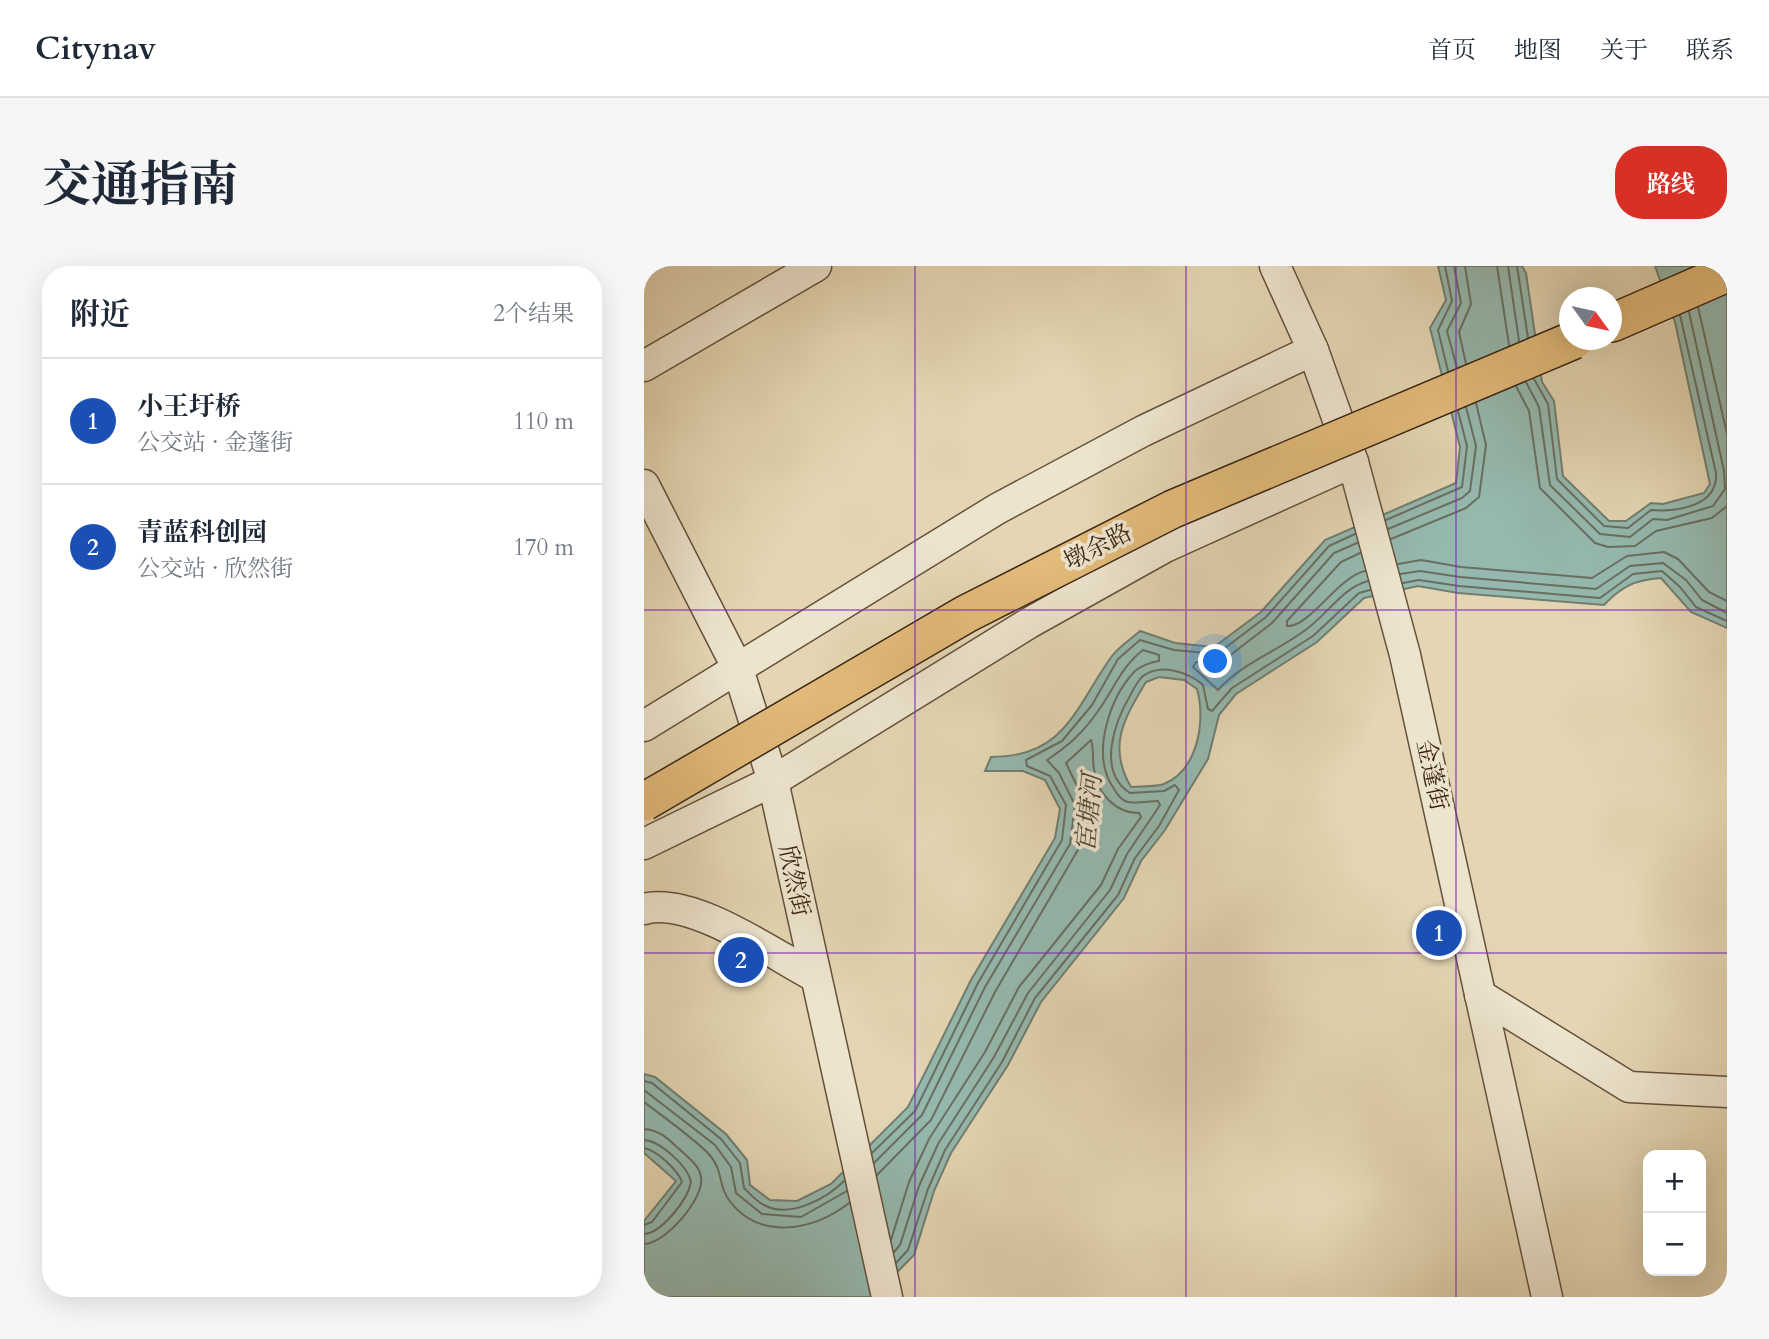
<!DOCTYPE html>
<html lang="zh">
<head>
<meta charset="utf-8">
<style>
	:root { --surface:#fff; --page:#f6f6f7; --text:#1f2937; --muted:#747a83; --line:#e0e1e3; --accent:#d93025 }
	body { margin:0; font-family:Cardo,"Noto Serif SC",serif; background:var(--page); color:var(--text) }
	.controls { position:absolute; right:21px; bottom:21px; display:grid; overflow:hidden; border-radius:14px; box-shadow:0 7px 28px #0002 }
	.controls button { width:63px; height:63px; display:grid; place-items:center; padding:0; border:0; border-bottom:2px solid var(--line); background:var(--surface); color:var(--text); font:35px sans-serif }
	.compass { position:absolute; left:915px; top:21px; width:63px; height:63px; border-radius:50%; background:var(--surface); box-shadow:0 7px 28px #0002; rotate:123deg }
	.you { position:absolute; left:572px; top:396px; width:24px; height:24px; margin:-18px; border:5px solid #fff; border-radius:50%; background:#1a73e8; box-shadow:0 0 0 10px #1a73e833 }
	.badge { display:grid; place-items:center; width:46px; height:46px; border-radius:50%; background:var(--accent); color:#fff; font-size:23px; font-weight:700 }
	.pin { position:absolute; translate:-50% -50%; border:4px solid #fff; box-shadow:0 2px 7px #0006 }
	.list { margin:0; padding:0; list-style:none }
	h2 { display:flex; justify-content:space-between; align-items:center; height:91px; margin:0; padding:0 28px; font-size:30px }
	h2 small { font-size:23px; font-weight:400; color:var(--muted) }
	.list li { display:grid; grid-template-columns:46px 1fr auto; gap:21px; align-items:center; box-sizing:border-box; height:126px; padding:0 28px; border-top:2px solid var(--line) }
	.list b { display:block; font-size:26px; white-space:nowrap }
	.list p { margin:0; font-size:23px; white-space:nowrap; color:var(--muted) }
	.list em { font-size:23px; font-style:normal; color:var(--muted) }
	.map { position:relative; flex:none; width:1083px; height:1031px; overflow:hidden; border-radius:28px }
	header { display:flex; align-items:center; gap:42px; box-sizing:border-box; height:98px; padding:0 35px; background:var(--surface); border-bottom:2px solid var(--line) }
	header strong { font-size:33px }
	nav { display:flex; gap:38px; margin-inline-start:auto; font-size:24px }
	.intro { display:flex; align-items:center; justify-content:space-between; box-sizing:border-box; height:168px; padding:0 42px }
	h1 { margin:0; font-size:49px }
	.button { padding:18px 32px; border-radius:28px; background:var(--accent); color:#fff; font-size:24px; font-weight:700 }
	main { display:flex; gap:42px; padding:0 42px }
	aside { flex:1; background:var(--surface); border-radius:28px; box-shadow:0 7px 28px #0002 }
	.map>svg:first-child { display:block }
	.water { fill:#95b9af; stroke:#717e71; stroke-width:2; fill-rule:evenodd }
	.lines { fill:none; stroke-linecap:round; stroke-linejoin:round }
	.shore { stroke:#686f62; stroke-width:2 }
	.minor-casing { stroke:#64513c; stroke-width:33 }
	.major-casing { stroke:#3a2514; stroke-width:40 }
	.minor { stroke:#ede4ce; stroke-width:30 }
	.major { stroke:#e2bb7a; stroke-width:37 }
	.major-bridge-casing { stroke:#3a2514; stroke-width:40; stroke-linecap:butt }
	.major-bridge { stroke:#e2bb7a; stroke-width:37 }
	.grid { fill:none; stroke:#7b2cbf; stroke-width:2; stroke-opacity:0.55 }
	.labels { text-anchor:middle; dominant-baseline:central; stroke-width:7; stroke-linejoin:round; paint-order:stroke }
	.street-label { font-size:24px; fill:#3a2514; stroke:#ede4ce }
	.water-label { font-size:26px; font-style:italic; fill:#514a3b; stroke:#ede4ce }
</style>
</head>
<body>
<header>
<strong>Citynav</strong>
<nav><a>首页</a><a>地图</a><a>关于</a><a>联系</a></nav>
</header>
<div class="intro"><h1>交通指南</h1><a class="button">路线</a></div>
<main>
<aside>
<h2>附近<small>2个结果</small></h2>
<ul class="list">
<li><span class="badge" style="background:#1a4fb4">1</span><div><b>小王圩桥</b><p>公交站 · 金蓬街</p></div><em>110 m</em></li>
<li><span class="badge" style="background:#1a4fb4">2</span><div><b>青蓝科创园</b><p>公交站 · 欣然街</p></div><em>170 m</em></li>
</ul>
</aside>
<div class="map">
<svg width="1083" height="1031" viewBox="0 0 1083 1031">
	<rect width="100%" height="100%" fill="#e4d6b3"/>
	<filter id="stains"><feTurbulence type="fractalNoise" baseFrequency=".00286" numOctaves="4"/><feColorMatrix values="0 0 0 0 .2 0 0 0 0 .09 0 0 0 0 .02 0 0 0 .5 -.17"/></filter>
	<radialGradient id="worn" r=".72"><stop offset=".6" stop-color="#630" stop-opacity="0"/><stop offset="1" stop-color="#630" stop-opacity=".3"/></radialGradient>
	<path class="water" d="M794 0H878L882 7 898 116 910 135 919 210 965 255H982L1007 237 1019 238 1060 227 1066 218 1031 56 1011 0H1083V362L1047 346 1017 312C991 314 978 320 960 339L814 327 774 320 720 332 673 376 592 428 575 449 564 493 521 564 497 595 480 632 397 736 364 799 307 887 290 925 270 989 229 1031H0V955L32 915 0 887V808L11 811 82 868 103 894 106 919 126 934 153 935 187 918 264 841 327 714 411 572 416 543 401 514 379 505H341L347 491C422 491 431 441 468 390 475 381 487 373 496 365L531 377 570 381 617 346 681 274 812 217 816 181 786 62 802 34ZM515 411 540 414 553 423C562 454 554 504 520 518 511 521 497 520 487 521 463 480 480 453 502 416Z"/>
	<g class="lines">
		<g class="shore">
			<polyline points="801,0 808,35 794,64 804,105"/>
			<polyline points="810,0 817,37 803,65 813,102"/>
			<polyline points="821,0 827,38 815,66 822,98"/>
			<polyline points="853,0 865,79"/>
			<polyline points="864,0 875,75"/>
			<polyline points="873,0 884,72"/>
			<polyline points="1054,41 1083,168"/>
			<path d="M890 113 904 138 913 213 960 260 984 262 1007 244C1034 246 1074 240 1072 207L1036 49"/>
			<polyline points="882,116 895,141 906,219 956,268 986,271 1009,253 1023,254 1069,240 1081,223 1080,205 1045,46"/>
			<polyline points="872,120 885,145 896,222 951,277 964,281 991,280 1012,265 1068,252 1083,240"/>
			<polyline points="742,254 818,221 823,180 814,145"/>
			<polyline points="744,263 818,232 826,225 832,180 822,141"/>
			<polyline points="747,273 822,242 835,231 842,179 832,137"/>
			<path d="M713 277 690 287 628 357 580 394 570 397 552 396 549 401 574 424C599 396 635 385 664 362 684 347 700 321 724 315"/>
			<path d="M716 287 697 296 643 355V360C665 362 694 311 721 305"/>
			<polyline points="754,298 777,294 817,301 948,312 983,290 1020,286 1034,293 1065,326 1083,335"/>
			<polyline points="756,308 776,305 816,311 952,323 986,300 1019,297 1042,314 1058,334 1083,347"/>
			<polyline points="759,317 775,314 815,320 956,332 989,308 1018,305 1036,321 1052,341 1083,355"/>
			<path d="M0 815 8 817 77 873 96 897 100 922C106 928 114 937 122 940 147 952 183 932 200 915"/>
			<polyline points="0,824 71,879 87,901 92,927 118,948 157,951 203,925"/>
			<path d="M0 836C21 852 44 868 63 886 81 905 73 919 85 934 115 975 170 965 205 937"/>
			<path d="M0 863C15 864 23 872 33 881 42 890 55 898 57 911 61 932 21 978 0 978"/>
			<path d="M0 874C16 875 44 900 47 916 44 933 18 967 0 968"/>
			<path d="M0 882C12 884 34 904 38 916L8 956 0 959"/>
			<polyline points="228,887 271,845 334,717 418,574 422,539 406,510 383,500 382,494 418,475 448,439 474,393 496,374 530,384 573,388 622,351 685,280 711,268"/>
			<path d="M230 897 278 849 341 721 426 578 431 539 415 507 403 494C424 480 439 467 454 445 470 423 477 401 499 384L515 389V395C508 396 496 400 490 406 466 432 448 485 467 518 471 524 474 532 481 535 490 539 504 535 514 535L516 539 483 588 466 624 384 727 350 791 294 878 275 920 256 979 250 986"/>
			<path d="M233 909 287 854 351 726 435 582 442 539 422 497 447 474C450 482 448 493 450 503 453 527 471 547 495 547L497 551 474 583 457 619 375 721 341 786 285 873 265 916 247 974"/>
			<path d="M252 997 264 984 284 923 301 884 358 796 391 732 474 629 491 592 515 560 535 524 531 519 520 525 486 527C452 505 471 455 487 428 490 422 494 414 499 410 517 397 544 406 559 419L564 443 568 445 588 422 669 370 715 327 726 324"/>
		</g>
		<g class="minor-casing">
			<g id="minor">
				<polyline points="631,0 669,84 709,196 761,389 903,1031"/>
				<polyline points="0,100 172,0"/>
				<polyline points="0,219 94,403 129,515 243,1031"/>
				<polyline points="0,460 353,243 499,165 669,84"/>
				<polyline points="0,578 129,515 385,357 521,281 709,196"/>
				<path d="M0 643C47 630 127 687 170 710"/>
				<polyline points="836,729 985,821 1083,826"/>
			</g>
		</g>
		<g class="major-casing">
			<polyline id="major" points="968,57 1083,7"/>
		</g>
		<use href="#minor" class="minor"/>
		<use href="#major" class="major"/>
		<g class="major-bridge-casing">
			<polyline id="major-bridge" points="0,536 322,348 529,243 930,74"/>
		</g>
		<use href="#major-bridge" class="major-bridge"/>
	</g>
	<path class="grid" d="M271 0V1031M542 0V1031M812 0V1031M0 344H1083M0 687H1083"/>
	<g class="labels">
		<g class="street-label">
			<text transform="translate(454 281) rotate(-27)">墩余路</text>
			<text transform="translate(788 509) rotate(78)">金蓬街</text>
			<text transform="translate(150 615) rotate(78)">欣然街</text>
		</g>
		<g class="water-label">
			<text transform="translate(445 547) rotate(-85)">宦塘河</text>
		</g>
	</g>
	<rect width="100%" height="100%" filter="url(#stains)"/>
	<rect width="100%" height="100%" fill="url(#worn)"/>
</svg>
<div class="controls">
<button>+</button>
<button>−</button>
</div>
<svg class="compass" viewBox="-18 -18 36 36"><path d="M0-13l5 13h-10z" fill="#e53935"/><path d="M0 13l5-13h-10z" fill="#747a83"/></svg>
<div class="you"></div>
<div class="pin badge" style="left:795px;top:667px;background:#1a4fb4">1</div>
<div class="pin badge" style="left:97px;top:694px;background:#1a4fb4">2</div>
</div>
</main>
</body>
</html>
